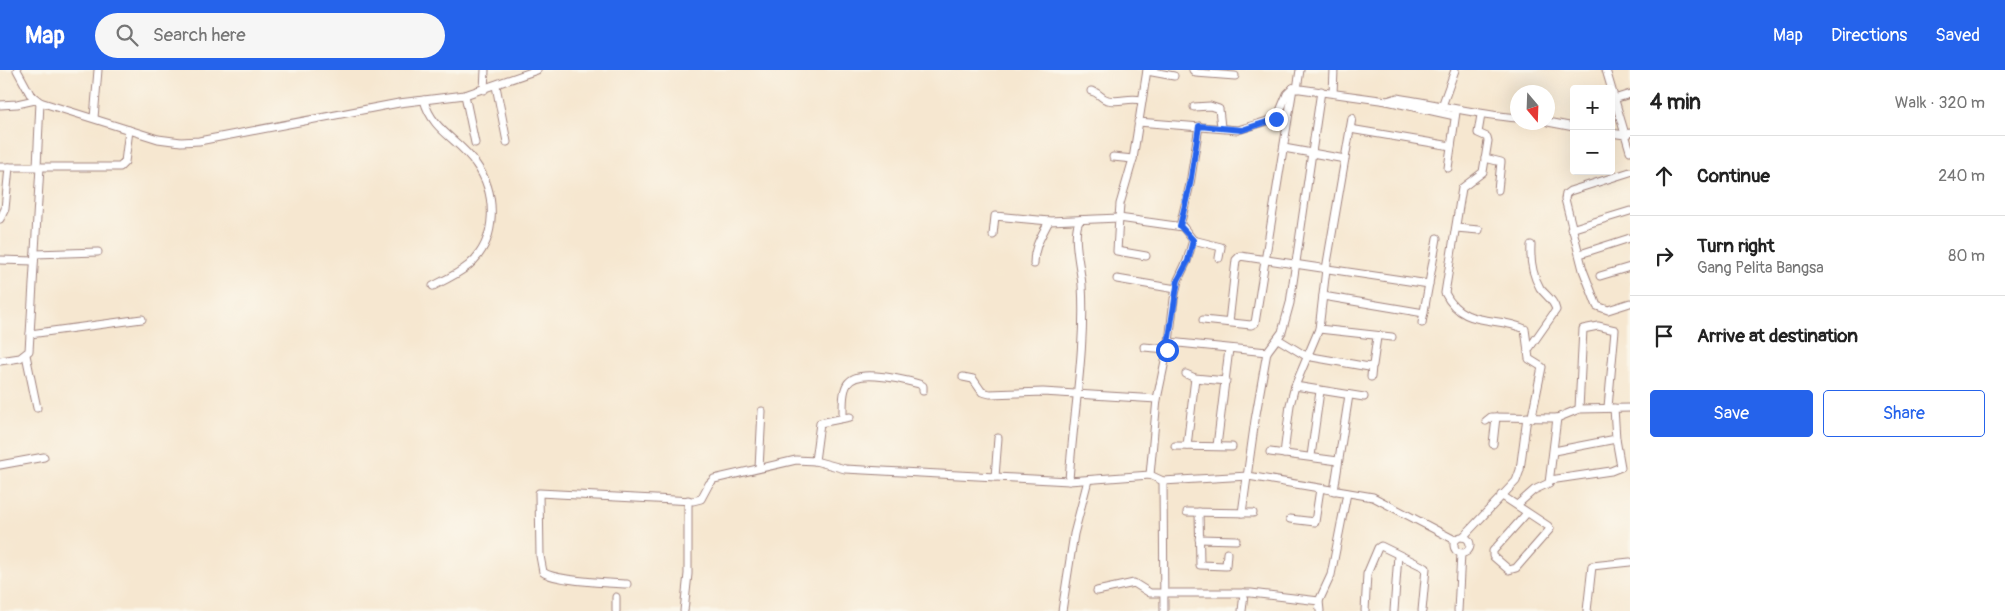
<!DOCTYPE html>
<html lang="en">
<head>
<meta charset="utf-8">
<style>
	:root { --surface:#fff; --page:#f6f6f6; --text:#222; --muted:#767676; --line:#e0e0e0; --accent:#2563eb }
	body { margin:0; font-family:Pangolin,sans-serif; background:var(--page); color:var(--text) }
	.controls { position:absolute; right:15px; top:15px; display:grid; overflow:hidden; border-radius:5px; box-shadow:0 5px 20px #0002 }
	.controls button { width:45px; height:45px; display:grid; place-items:center; padding:0; border:0; border-bottom:1px solid var(--line); background:var(--surface); color:var(--text); font:25px sans-serif }
	.compass { position:absolute; left:1510px; top:15px; width:45px; height:45px; border-radius:50%; background:var(--surface); box-shadow:0 5px 20px #0002; rotate:161deg }
	.stop { position:absolute; width:15px; height:15px; margin:-11px; border:4px solid #2563eb; border-radius:50%; background:#fff }
	.stop.end { background:#2563eb; border-color:#fff; box-shadow:0 1px 5px #0008 }
	.list { margin:0; padding:0; list-style:none }
	h2 { display:flex; justify-content:space-between; align-items:center; height:65px; margin:0; padding:0 20px; font-size:21px }
	h2 small { font-size:16px; font-weight:400; color:var(--muted) }
	.list li { display:grid; grid-template-columns:32px 1fr auto; gap:15px; align-items:center; box-sizing:border-box; height:80px; padding:0 20px; border-top:1px solid var(--line) }
	.list b { display:block; font-size:19px; white-space:nowrap }
	.list p { margin:0; font-size:16px; white-space:nowrap; color:var(--muted) }
	.list em { font-size:16px; font-style:normal; color:var(--muted) }
	.actions { display:flex; gap:10px; padding:15px 20px }
	.actions a { flex:1; padding:11px 0; border:1px solid var(--accent); border-radius:5px; text-align:center; font-size:18px; color:var(--accent) }
	.actions .main { background:var(--accent); color:#fff }
	.icon { flex:none; width:28px; height:28px; fill:none; stroke:currentColor; stroke-width:2; stroke-linecap:round; stroke-linejoin:round }
	.map { position:relative; flex:none; width:1630px; height:541px; overflow:hidden }
	header { display:flex; align-items:center; gap:30px; box-sizing:border-box; height:70px; padding:0 25px; background:var(--accent); color:#fff }
	header strong { font-size:24px }
	nav { display:flex; gap:28px; margin-inline-start:auto; font-size:18px }
	.search { width:350px; height:45px; background:var(--page); display:flex; align-items:center; gap:12px; box-sizing:border-box; padding:0 18px; border-radius:28px; color:var(--muted); font-size:19px }
	main { display:flex }
	aside { flex:1; background:var(--surface) }
	.map>svg:first-child { display:block }
	.lines { fill:none; stroke-linecap:round; stroke-linejoin:round }
	.minor-casing { stroke:#a0837e; stroke-width:9 }
	.minor { stroke:#fff; stroke-width:7 }
	.route { stroke:#2563eb; stroke-width:6 }
</style>
</head>
<body>
<header>
<strong>Map</strong>
<div class="search"><svg class="icon" aria-label="search" viewBox="0 0 24 24"><circle cx="10" cy="10" r="6"/><path d="M15 15l6 6"/></svg>Search here</div>
<nav><a>Map</a><a>Directions</a><a>Saved</a></nav>
</header>
<main>
<div class="map">
<svg width="1630" height="541" viewBox="0 0 1630 541">
	<rect width="100%" height="100%" fill="#fbf7ec"/>
	<filter id="ink" filterUnits="userSpaceOnUse"><feTurbulence type="fractalNoise" baseFrequency=".02" numOctaves="2"/><feDisplacementMap in="SourceGraphic" scale="10" xChannelSelector="R" yChannelSelector="G"/><feConvolveMatrix kernelMatrix="1 2 1 2 8 2 1 2 1" color-interpolation-filters="sRGB"/></filter>
	<filter id="wash" filterUnits="userSpaceOnUse"><feTurbulence type="fractalNoise" baseFrequency=".0096" numOctaves="4" result="noise"/><feDisplacementMap in="SourceGraphic" scale="20" xChannelSelector="R" yChannelSelector="G"/><feGaussianBlur stdDeviation="1.12" result="paint"/><feColorMatrix in="noise" values="0 0 0 0 0 0 0 0 0 0 0 0 0 0 0 0 0 1.4 0 .05"/><feComposite in="paint" operator="in"/></filter>
	<g filter="url(#wash)">
		<rect width="100%" height="100%" fill="#f6e7d0"/>
	</g>
	<g filter="url(#ink)">
		<g class="lines">
			<g class="minor-casing">
				<g id="minor">
					<polyline points="17,0 30,24 40,32 158,69 181,72 199,71 399,33 465,25 537,0"/>
					<polyline points="1147,0 1133,89 1120,134 1119,148 1183,157 1193,170 1187,191 1178,210 1174,229 1169,272 1157,329 1150,405"/>
					<polyline points="1193,0 1196,3 1235,6"/>
					<polyline points="1606,0 1630,81"/>
					<polyline points="1147,1 1174,6"/>
					<polyline points="496,16 507,72"/>
					<polyline points="1293,18 1387,31 1455,46"/>
					<polyline points="1297,19 1300,0"/>
					<polyline points="484,20 485,0"/>
					<path d="M1091 21C1099 22 1101 29 1108 30 1120 33 1128 27 1141 30"/>
					<polyline points="1333,23 1334,0"/>
					<polyline points="465,25 475,73"/>
					<polyline points="1614,29 1630,24"/>
					<path d="M424 30C432 61 459 69 476 94 497 123 498 170 469 195 458 204 445 210 433 216"/>
					<path d="M1387 31 1397 28C1437 34 1477 45 1518 48"/>
					<polyline points="0,35 17,34 35,30"/>
					<polyline points="1442,36 1455,0"/>
					<polyline points="1194,37 1210,36 1219,39 1221,57"/>
					<path d="M1481 45 1478 63 1487 67 1488 71 1483 102 1462 118 1445 223C1463 259 1496 245 1525 259L1529 289 1542 297 1532 346"/>
					<polyline points="94,48 98,0"/>
					<polyline points="1352,48 1326,199 1319,259 1295,316 1364,327"/>
					<polyline points="1138,52 1238,60 1277,48 1287,24 1293,18"/>
					<polyline points="1548,52 1574,57"/>
					<polyline points="1350,59 1451,76"/>
					<polyline points="1611,63 1625,65 1630,63"/>
					<polyline points="1284,78 1345,89"/>
					<polyline points="1113,87 1133,89"/>
					<polyline points="1485,88 1501,92 1498,120"/>
					<polyline points="0,97 120,97 125,92 129,60"/>
					<polyline points="37,97 40,32"/>
					<polyline points="1448,98 1456,42"/>
					<polyline points="1630,102 1570,121 1566,124 1565,129 1583,200 1597,236 1608,240 1630,233"/>
					<polyline points="0,149 5,139 9,97"/>
					<polyline points="1180,156 1190,114 1199,56"/>
					<polyline points="1456,158 1479,160"/>
					<polyline points="1571,159 1630,141"/>
					<polyline points="993,165 995,146 1049,151 1119,148 1117,181 1146,186"/>
					<polyline points="1193,170 1221,177 1219,188"/>
					<polyline points="35,184 98,182"/>
					<polyline points="1580,184 1630,168"/>
					<polyline points="0,190 34,191"/>
					<path d="M1034 194C1034 176 1041 167 1049 151"/>
					<polyline points="1600,206 1630,197"/>
					<polyline points="1117,209 1176,219"/>
					<polyline points="1323,226 1424,243"/>
					<polyline points="1203,250 1251,255 1255,253 1293,18"/>
					<polyline points="1229,252 1236,190 1240,186 1429,214"/>
					<polyline points="1422,253 1437,168"/>
					<polyline points="1319,259 1392,267"/>
					<polyline points="30,264 142,249"/>
					<polyline points="1278,269 1306,286 1369,297 1373,295 1377,267"/>
					<polyline points="1169,272 1267,282"/>
					<polyline points="1144,277 1167,279"/>
					<path d="M1528 280 1556 240C1554 230 1546 226 1540 218 1532 204 1530 191 1531 175"/>
					<polyline points="26,285 37,338"/>
					<polyline points="0,291 20,288 29,281 40,97"/>
					<polyline points="1186,304 1195,308 1226,311"/>
					<polyline points="963,307 973,309 982,322 990,324 1043,322 1157,329"/>
					<polyline points="1371,307 1372,296"/>
					<polyline points="1579,339 1583,259 1598,256 1615,260 1608,337"/>
					<path d="M843 348C843 319 842 303 876 306 891 307 905 310 919 314L923 316V321"/>
					<polyline points="1486,351 1491,347 1557,348 1579,339 1630,338"/>
					<polyline points="1493,374 1496,347"/>
					<polyline points="1175,376 1232,377"/>
					<polyline points="1187,376 1195,308"/>
					<polyline points="1217,376 1229,279"/>
					<polyline points="1554,381 1616,369 1614,338"/>
					<polyline points="1270,382 1338,391"/>
					<polyline points="1284,384 1290,335 1295,316"/>
					<polyline points="1311,386 1320,321"/>
					<polyline points="815,391 820,353 850,347"/>
					<polyline points="0,395 44,387"/>
					<polyline points="759,398 762,341"/>
					<polyline points="995,407 998,368"/>
					<polyline points="1550,410 1611,401 1621,397 1616,369"/>
					<path d="M1069 411C1073 346 1086 280 1082 215 1081 199 1071 163 1080 150"/>
					<polyline points="1163,411 1164,541"/>
					<polyline points="1334,421 1349,325"/>
					<polyline points="1501,425 1548,456 1550,459 1516,498 1509,500 1493,486 1493,481 1527,443"/>
					<polyline points="1517,435 1534,420 1549,413 1557,348"/>
					<polyline points="1187,442 1253,443"/>
					<polyline points="1199,442 1200,495 1226,496 1227,483"/>
					<polyline points="1242,443 1255,350 1267,282 1282,262 1290,233 1321,21"/>
					<polyline points="1290,449 1315,452 1320,419"/>
					<polyline points="1463,467 1516,411 1520,400 1527,347"/>
					<circle cx="1462" cy="475" r="8"/>
					<polyline points="1199,469 1236,470"/>
					<path d="M627 514C610 513 554 511 543 502L540 486 539 423 693 431 701 429 709 414 714 409 796 390 815 391 845 399 1069 411 1150 405 1163 411 1248 406 1373 427 1455 470"/>
					<polyline points="1097,521 1134,513 1150,523 1251,523 1319,531"/>
					<polyline points="616,527 616,541"/>
					<polyline points="684,541 688,504 688,430"/>
					<polyline points="1062,541 1074,464 1088,410"/>
					<polyline points="1242,541 1244,523"/>
					<polyline points="1320,541 1319,531 1331,505 1347,423"/>
					<polyline points="1365,541 1367,504 1378,478 1381,476 1426,498 1422,541"/>
					<polyline points="1394,541 1398,485"/>
					<polyline points="1458,541 1461,483"/>
					<polyline points="1587,541 1592,496 1630,492"/>
				</g>
			</g>
			<use href="#minor" class="minor"/>
		</g>
	</g>
	<g class="lines" filter="url(#ink)">
		<polyline class="route" points="1167,280 1178,210 1188,191 1193,170 1180,156 1190,114 1199,56 1242,60 1276,49"/>
	</g>
</svg>
<div class="controls">
<button>+</button>
<button>−</button>
</div>
<svg class="compass" viewBox="-18 -18 36 36"><path d="M0-13l5 13h-10z" fill="#e53935"/><path d="M0 13l5-13h-10z" fill="#767676"/></svg>
<div class="stop" style="left:1167px;top:280px"></div>
<div class="stop end" style="left:1276px;top:49px"></div>
</div>
<aside>
<h2>4 min<small>Walk · 320 m</small></h2>
<ul class="list">
<li><svg class="icon" aria-label="ahead" viewBox="0 0 24 24"><path d="M12 20V5M6 11l6-6 6 6"/></svg><div><b>Continue</b></div><em>240 m</em></li>
<li><svg class="icon" aria-label="right" viewBox="0 0 24 24"><path d="M7 20v-9h11M14 6l5 5-5 5"/></svg><div><b>Turn right</b><p>Gang Pelita Bangsa</p></div><em>80 m</em></li>
<li><svg class="icon" aria-label="arrive" viewBox="0 0 24 24"><path d="M6 21V4h12l-3 4 3 4H6"/></svg><div><b>Arrive at destination</b></div></li>
</ul>
<div class="actions"><a class="main">Save</a><a>Share</a></div>
</aside>
</main>
</body>
</html>
